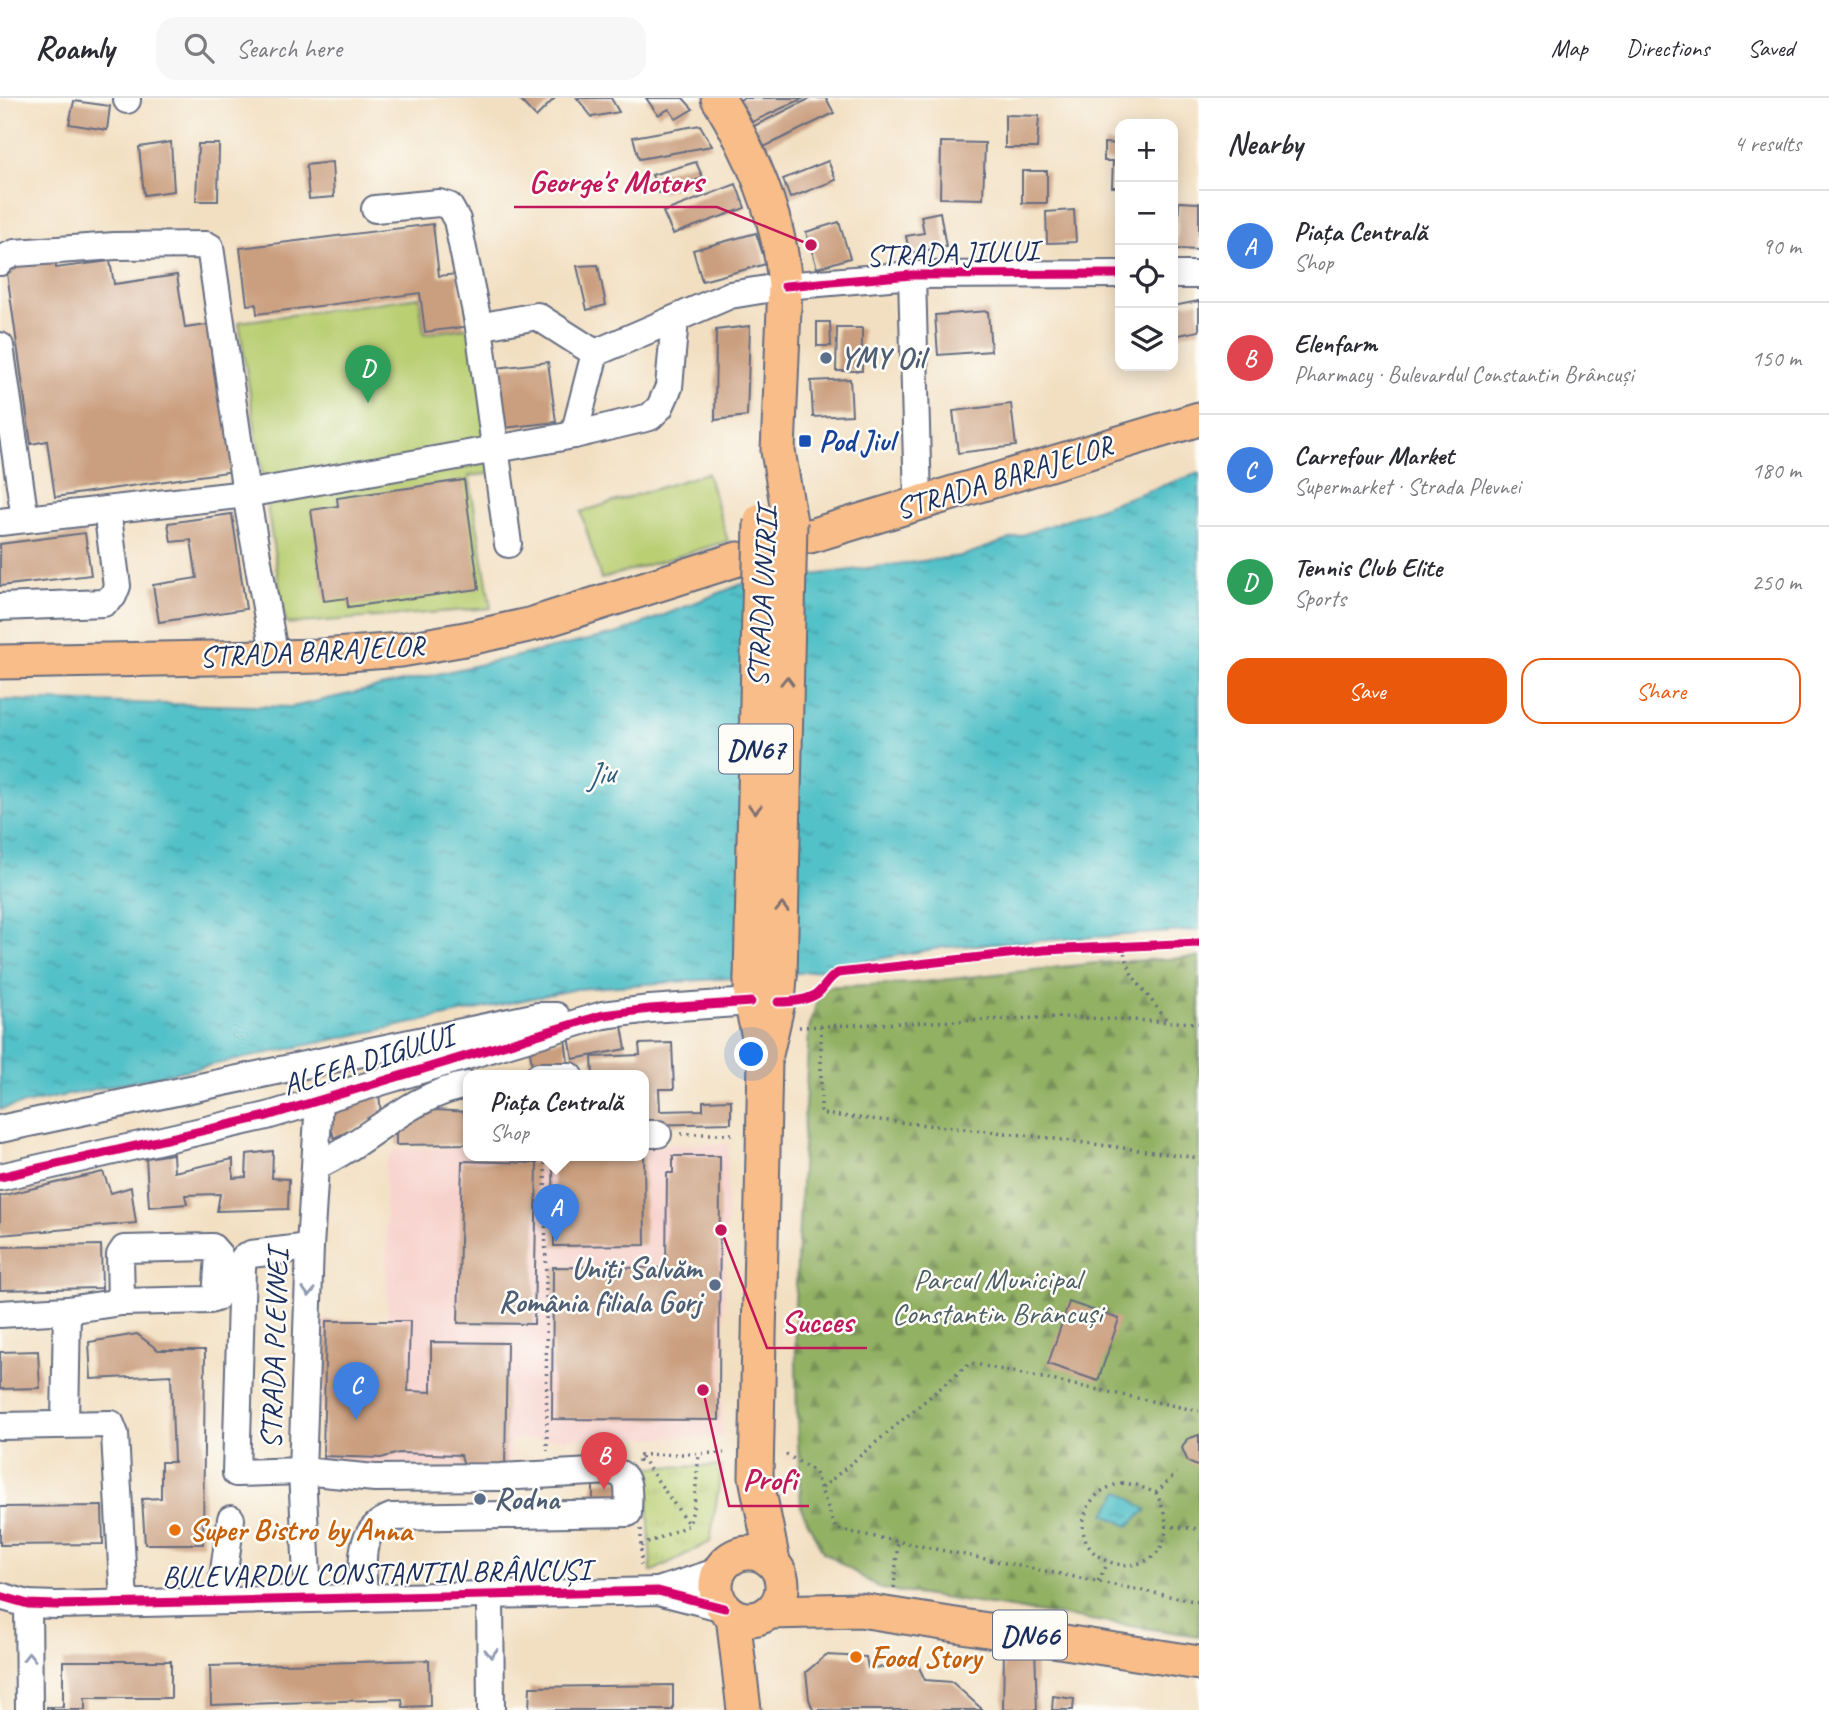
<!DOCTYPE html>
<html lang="en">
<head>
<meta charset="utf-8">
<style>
	:root { --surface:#fff; --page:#f7f7f7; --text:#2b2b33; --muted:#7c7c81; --line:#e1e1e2; --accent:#ea580c }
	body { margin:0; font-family:Caveat,sans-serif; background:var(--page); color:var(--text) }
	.controls { position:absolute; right:21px; top:21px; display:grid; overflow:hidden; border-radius:14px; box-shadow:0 4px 18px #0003 }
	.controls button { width:63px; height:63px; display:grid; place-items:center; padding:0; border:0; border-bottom:2px solid var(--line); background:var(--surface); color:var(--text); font:35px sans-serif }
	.you { position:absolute; left:752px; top:957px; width:24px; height:24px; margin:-18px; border:5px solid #fff; border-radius:50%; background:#1a73e8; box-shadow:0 0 0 10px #1a73e833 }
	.badge { display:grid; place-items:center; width:46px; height:46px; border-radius:50%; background:var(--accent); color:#fff; font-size:23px; font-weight:700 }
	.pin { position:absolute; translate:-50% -58px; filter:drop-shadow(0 2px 4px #0008) }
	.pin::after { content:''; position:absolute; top:37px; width:24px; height:21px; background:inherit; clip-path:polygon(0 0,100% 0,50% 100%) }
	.popup { position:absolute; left:463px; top:972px; width:186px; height:91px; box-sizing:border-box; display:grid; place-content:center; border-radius:14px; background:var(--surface); filter:drop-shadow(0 2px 5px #0005); font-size:23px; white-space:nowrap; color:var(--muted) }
	.popup b { font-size:26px; color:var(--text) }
	.popup::after { content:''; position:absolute; left:50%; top:100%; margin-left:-14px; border:14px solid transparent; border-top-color:var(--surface) }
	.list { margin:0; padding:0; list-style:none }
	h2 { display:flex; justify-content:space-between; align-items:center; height:91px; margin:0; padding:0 28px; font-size:30px }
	h2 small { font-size:23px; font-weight:400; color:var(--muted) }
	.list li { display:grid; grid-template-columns:46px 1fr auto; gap:21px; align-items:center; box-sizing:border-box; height:112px; padding:0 28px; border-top:2px solid var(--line) }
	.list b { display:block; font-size:26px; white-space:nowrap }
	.list p { margin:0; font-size:23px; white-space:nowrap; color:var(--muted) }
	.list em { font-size:23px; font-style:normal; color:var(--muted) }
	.actions { display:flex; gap:14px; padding:21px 28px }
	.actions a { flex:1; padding:16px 0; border:2px solid var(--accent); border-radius:21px; text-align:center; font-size:24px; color:var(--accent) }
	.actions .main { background:var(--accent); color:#fff }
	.icon { flex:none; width:38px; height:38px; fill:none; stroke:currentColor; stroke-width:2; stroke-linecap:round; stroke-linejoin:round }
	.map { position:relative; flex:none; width:1199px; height:1612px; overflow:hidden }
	header { display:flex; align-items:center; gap:42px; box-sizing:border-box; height:98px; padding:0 35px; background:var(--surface); border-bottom:2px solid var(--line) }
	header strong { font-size:33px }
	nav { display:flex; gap:38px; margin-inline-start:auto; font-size:24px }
	.search { width:490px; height:63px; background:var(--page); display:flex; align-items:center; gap:18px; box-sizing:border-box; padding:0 24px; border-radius:21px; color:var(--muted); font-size:26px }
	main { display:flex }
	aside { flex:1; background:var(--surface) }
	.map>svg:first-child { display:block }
	.built { fill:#f7d0cb }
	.grass { fill:url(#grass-tufts); stroke:#6a7e68; stroke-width:2 }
	.forest { fill:url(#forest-firs); stroke:#577061; stroke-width:2 }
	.pitch { fill:#bace72; stroke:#6a7e68; stroke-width:2 }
	.water { fill:url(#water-ripples); stroke:#377893; stroke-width:2 }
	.building { fill:#ca9f7f }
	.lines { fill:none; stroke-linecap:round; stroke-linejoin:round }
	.minor-casing { stroke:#666d81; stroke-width:30 }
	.major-casing { stroke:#666d81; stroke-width:37 }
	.path { stroke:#666d81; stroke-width:3.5; stroke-dasharray:2 5; stroke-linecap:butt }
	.minor { stroke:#fff; stroke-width:26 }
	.major { stroke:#f8bd88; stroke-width:33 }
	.major-bridge-casing { stroke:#666d81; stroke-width:37; stroke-linecap:butt }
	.major-bridge { stroke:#f8bd88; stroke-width:33 }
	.cycleway-casing { stroke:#fdfcf7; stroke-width:13 }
	.cycleway { stroke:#d6006c; stroke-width:9 }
	.oneway { stroke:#7e6f71 }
	.oneway2 { stroke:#8d97ae }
	.service-dot { fill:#5c6f8a; stroke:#fdfcf7; stroke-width:2.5 }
	.transit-dot { fill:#1a4fb4; stroke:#fdfcf7; stroke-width:2.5 }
	.food-dot { fill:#e8710a; stroke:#fdfcf7; stroke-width:2.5 }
	.labels { text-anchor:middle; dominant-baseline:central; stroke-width:5; stroke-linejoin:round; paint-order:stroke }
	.shield { fill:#fdfcf7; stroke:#5f6c8c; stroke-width:2 }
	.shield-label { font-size:28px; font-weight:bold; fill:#1b2f5e }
	.street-label { font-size:30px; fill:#1b2f5e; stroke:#fdfcf7 }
	.service-label { font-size:30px; font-weight:bold; fill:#4e5e75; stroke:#fdfcf7; text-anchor:start }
	.transit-label { font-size:30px; font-weight:bold; fill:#164399; stroke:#fdfcf7; text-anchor:start }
	.park-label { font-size:30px; fill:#4b5f64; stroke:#fdfcf7 }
	.food-label { font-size:30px; font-weight:bold; fill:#c56008; stroke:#fdfcf7; text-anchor:start }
	.water-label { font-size:32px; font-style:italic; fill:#2c5b7e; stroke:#fdfcf7 }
	.leader { fill:none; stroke:#c2185b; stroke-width:2.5 }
	.callout-dot { fill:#c2185b; stroke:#fdfcf7; stroke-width:2.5 }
	.callout-label { font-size:32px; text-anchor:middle; font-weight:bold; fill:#c2185b; stroke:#fdfcf7; stroke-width:5; stroke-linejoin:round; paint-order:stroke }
</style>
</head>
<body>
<header>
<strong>Roamly</strong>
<div class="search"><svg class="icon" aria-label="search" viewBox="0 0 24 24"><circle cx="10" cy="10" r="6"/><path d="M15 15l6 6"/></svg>Search here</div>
<nav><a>Map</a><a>Directions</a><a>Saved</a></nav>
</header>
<main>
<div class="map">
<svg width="1199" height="1612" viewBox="0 0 1199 1612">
	<defs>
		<pattern id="grass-tufts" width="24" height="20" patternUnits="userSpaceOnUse" patternTransform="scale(1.75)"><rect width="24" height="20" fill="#bace72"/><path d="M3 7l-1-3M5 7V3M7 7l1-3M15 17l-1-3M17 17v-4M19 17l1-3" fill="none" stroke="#9fb165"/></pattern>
		<pattern id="forest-firs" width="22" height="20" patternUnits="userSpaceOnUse" patternTransform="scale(1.75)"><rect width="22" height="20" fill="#93b164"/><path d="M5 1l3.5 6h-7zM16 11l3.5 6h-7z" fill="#779056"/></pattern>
		<pattern id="water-ripples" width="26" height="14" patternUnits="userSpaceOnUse" patternTransform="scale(1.75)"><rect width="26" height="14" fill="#53c1c8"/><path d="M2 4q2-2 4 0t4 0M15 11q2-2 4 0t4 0" fill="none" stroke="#449da6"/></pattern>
	</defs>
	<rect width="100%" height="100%" fill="#fdfcf7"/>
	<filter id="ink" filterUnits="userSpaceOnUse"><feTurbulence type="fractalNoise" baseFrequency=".0143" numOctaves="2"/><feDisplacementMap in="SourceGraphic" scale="14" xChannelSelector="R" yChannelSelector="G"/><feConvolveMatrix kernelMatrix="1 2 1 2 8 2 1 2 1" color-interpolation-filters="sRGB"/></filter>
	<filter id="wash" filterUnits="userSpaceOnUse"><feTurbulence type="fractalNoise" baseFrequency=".00686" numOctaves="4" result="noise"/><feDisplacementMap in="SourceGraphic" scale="28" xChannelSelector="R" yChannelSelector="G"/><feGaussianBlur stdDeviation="1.57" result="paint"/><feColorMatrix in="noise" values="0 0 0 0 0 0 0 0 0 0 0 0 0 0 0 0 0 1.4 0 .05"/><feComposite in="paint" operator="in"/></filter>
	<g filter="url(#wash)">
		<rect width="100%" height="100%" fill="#f2dfc1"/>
		<polygon class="built" points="728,1046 722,1339 511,1341 509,1370 321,1365 323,1222 388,1223 385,1067 395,1051 468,1050 468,1058 644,1058 644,1047"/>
		<polygon class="grass" points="722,1368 710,1444 651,1474 647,1369"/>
		<polygon class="forest" points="1199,859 1199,1538 881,1491 823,1454 801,1410 797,1325 795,1204 809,931 821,889 914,885 1097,865"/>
		<g class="pitch">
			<polygon points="419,199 424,236 473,229 496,375 469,378 491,510 288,526 284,519 239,224"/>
			<polygon points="707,375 728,443 601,481 581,414"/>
		</g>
		<g class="water">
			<polygon points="1199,375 1199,832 945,849 799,875 576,891 0,1011 0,602 292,609 619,535 742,486 962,458"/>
			<polygon points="1120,1393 1147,1412 1128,1428 1105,1416"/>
		</g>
		<g id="blocks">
			<g class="building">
				<polygon points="518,0 555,0 536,19"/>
				<polygon points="577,0 611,0 619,14 592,19"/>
				<polygon points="646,0 683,0 693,11 676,21 669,11 658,17"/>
				<polygon points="744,0 804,0 752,24 739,2"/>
				<polygon points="811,0 826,0 834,15 762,50 752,29"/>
				<polygon points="74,3 110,8 107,32 69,26"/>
				<polygon points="1005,17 1039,18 1037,50 1005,50"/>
				<polygon points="700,27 712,48 639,61 633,39"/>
				<polygon points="171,44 174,93 144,97 139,49"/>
				<polygon points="941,44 985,45 983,101 940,100"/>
				<polygon points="1104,45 1120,46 1120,89 1112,89 1113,63 1104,63"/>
				<polygon points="198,46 219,46 218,103 196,103"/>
				<polygon points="828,63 836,82 790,100 783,81"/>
				<polygon points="332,64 334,99 309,101 306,67"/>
				<polygon points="696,64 703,80 659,95 652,77"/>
				<rect x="1022" y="73" width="25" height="32"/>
				<polygon points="736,86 745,110 673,136 663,114"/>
				<polygon points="1179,104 1199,105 1199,152 1177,151"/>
				<polygon points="1074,112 1076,144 1047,145 1046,114"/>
				<polygon points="940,114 946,149 909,155 906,138 924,135 921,118"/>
				<polygon points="839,124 850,160 817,170 806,134"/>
				<polygon points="433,126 439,178 457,176 464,229 425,234 420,195 257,216 256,206 247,207 240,150"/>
				<polygon points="756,135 766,166 702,183 693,152"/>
				<polygon points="55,161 56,170 110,163 114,186 177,177 185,230 221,225 234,373 55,399 47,343 31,346 6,168"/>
				<polygon points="598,167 606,207 587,212 577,168"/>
				<polygon points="1199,203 1199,233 1174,238 1173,208"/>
				<polygon points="988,213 991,253 938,257 935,217"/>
				<polygon points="817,224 830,224 831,248 817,248"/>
				<polygon points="750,228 747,318 715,322 716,232"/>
				<polygon points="837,230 862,230 862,273 836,273"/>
				<polygon points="548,264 556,324 504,330 497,270"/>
				<polygon points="850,281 852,317 813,319 811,283"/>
				<polygon points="1011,306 1016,348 958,355 953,313"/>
				<polygon points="464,382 479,491 348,509 347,500 324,503 311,412 338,408 337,400"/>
				<polygon points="232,416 246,511 159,524 153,487 197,480 191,442 171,444 168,425"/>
				<polygon points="85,435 91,477 0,488 0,446"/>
				<polygon points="622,928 626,951 573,961 569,938"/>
				<polygon points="565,941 568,964 532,968 529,946"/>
				<polygon points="672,945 674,991 659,991 660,1013 703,1012 703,1003 731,1002 731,1025 644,1027 644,978 593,978 592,959 640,957 639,946"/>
				<polygon points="379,994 381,1018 334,1040 327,1015"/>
				<polygon points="435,1012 468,1014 468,1046 396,1047 396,1031"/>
				<polygon points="273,1053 272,1080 289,1081 288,1111 217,1113 220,1096 185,1097 187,1106 149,1109 146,1060 173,1056 174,1074 233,1061 233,1080 246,1079 247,1056"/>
				<polygon points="553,1058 644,1058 645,1147 554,1148"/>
				<polygon points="673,1058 720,1058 719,1322 552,1321 553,1169 666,1170 667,1075 673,1075"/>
				<polygon points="462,1063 537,1065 534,1226 458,1225"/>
				<polygon points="103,1074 111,1095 131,1089 136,1125 0,1137 0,1098"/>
				<polygon points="101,1147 102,1190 0,1192 0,1149"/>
				<polygon points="1069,1204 1119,1221 1098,1283 1048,1266"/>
				<polygon points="326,1223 410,1223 408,1293 431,1294 431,1244 507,1245 505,1369 464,1368 461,1357 399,1355 381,1360 323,1358"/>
				<polygon points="137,1236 158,1252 205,1252 203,1446 145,1446 142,1401 161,1400 161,1364 174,1364 171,1277 91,1281 89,1244"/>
				<polygon points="38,1253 40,1290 0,1291 0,1254"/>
				<polygon points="1199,1337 1199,1368 1197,1368 1188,1364 1182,1350 1187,1341"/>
				<polygon points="593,1383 621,1383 622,1411 593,1411"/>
				<polygon points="102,1408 103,1446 0,1447 0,1409"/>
				<polygon points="1035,1548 1037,1612 1003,1612 1004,1549"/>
				<polygon points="826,1557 866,1559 868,1570 918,1567 925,1582 952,1584 983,1612 813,1612 809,1601 806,1574"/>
				<polygon points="429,1562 430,1608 403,1609 402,1601 211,1607 210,1568"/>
				<polygon points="63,1563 171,1563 171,1600 85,1600 85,1612 47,1612 47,1609 63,1609"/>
				<polygon points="673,1587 673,1612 529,1612 530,1589"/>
				<polygon points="1053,1598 1074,1601 1073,1612 1052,1612"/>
			</g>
		</g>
	</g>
	<g filter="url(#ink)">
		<use href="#blocks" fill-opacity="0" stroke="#666d81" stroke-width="2"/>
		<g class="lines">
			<g class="minor-casing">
				<g id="minor">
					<polyline points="127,2 127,0"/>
					<polyline points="375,111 439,105 449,108 457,122 479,229 508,446"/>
					<polyline points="0,164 1,161 15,155 115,148 206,147 210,149 246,396 275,560"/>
					<polyline points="912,177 918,404"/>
					<polyline points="1173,177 1199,177"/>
					<polyline points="479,229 537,218 595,255"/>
					<polyline points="0,248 25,421"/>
					<polyline points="574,337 595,255 730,197 785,188 912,177 1120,176"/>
					<polyline points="0,424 246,396 574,337 650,319 660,309 669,289 675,221"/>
					<polyline points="0,509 104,505 113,498 117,488 107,412"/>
					<polyline points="539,978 570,978"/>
					<polyline points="0,1031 538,918 556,918"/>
					<polyline points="644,1036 658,1036"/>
					<path d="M316 1068C369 1044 410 996 468 987"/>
					<polyline points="0,1079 267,1018 603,917 650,911 751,904"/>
					<polygon points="212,1149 219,1157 216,1200 210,1202 121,1204 120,1157 124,1151"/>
					<path d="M310 1149 251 1156 244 1160 242 1169 236 1375 302 1373 375 1380 500 1379 611 1373C633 1376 628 1397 628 1415L391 1419C355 1433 363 1468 364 1500"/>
					<polyline points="0,1216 67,1212 121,1204"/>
					<polyline points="65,1326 67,1212"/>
					<polyline points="0,1328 111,1326 115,1336 124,1505"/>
					<polyline points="658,1493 719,1473"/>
					<polyline points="0,1498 28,1506 56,1507 658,1493 724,1510"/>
					<polyline points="490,1498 491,1612"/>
					<polyline points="308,1500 302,1373 310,1149 319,1003"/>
					<polyline points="220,1503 231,1421"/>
					<polyline points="28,1506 29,1612"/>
				</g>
			</g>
			<g class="major-casing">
				<g id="major">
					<path d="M718 0C753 57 780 120 785 188L778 353 790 424"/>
					<polyline points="810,438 1199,321"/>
					<polyline points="0,564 321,558 401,552 465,541 533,526 738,461"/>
					<polyline points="751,880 751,904 763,956"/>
					<circle cx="749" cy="1488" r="33"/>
					<polyline points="773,1464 756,1379 765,961 778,904 780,879"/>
					<polyline points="770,1514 860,1512 1199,1565"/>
					<polyline points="733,1518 744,1612"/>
				</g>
			</g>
			<g class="path">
				<polyline points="1122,848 1132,877 1168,924"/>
				<polyline points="821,928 821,1016 1033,1038 1199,1060"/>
				<polyline points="799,929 1062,919 1199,925"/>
				<polyline points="681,1036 736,1036"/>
				<polyline points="545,1058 547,1353"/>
				<polyline points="786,1356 814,1373 836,1431 1199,1504"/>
				<polyline points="641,1359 689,1427"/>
				<polyline points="639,1364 639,1357 724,1355"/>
				<path d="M1122 1385 1136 1387 1156 1395C1161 1405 1166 1416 1166 1427 1167 1490 1065 1473 1086 1414 1092 1397 1105 1389 1122 1385Z"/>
				<polyline points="822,1390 970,1265 1199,1313"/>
				<polyline points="1156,1395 1176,1375"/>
				<polyline points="1166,1428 1199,1431"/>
				<polyline points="641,1431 641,1467"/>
				<polyline points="641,1448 689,1427 694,1408 699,1356"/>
				<polyline points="1098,1483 1108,1465"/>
				<polyline points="894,1490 898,1443"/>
			</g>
			<use href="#minor" class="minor"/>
			<use href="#major" class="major"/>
			<g class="major-bridge-casing">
				<g id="major-bridge">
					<polyline points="780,879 790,424"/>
					<polyline points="751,880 761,422"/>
				</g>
			</g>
			<use href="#major-bridge" class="major-bridge"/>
			<g class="cycleway-casing">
				<g id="cycleway">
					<polyline points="785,188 912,177 1120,176"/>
					<path d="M778 904C791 904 807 903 818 895 826 888 828 880 838 875L1044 852 1199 845"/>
					<polyline points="0,1079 267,1018 603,917 650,911 751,904"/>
					<polyline points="0,1498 28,1506 56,1507 658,1493 724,1510"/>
				</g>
			</g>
			<use href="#cycleway" class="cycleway"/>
		</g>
		<defs><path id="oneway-chevron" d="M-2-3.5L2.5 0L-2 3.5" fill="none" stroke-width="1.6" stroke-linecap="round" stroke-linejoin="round" transform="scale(1.75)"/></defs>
		<g class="oneway">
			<use href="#oneway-chevron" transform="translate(787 583) rotate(-89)"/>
			<use href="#oneway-chevron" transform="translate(755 711) rotate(91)"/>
			<use href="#oneway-chevron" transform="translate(782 810) rotate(-89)"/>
		</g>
		<g class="oneway2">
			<use href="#oneway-chevron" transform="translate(309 1194) rotate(92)"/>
			<use href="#oneway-chevron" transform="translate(491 1555) rotate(89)"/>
			<use href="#oneway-chevron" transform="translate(29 1559) rotate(-90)"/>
		</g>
	</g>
	<g class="service-dot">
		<circle cx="826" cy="260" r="7"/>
		<circle cx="715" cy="1187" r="7"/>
		<circle cx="480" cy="1401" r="7"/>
	</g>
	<rect class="transit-dot" x="798" y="336" width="14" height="14" rx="3.5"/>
	<g class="food-dot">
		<circle cx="175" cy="1432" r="7"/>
		<circle cx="856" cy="1559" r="7"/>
	</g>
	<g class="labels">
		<g class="shield">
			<rect x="719" y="626.5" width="74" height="49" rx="5"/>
			<rect x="993" y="1512.5" width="74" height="49" rx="5"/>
		</g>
		<g class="shield-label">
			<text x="756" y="651">DN67</text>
			<text x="1030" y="1537">DN66</text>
		</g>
		<g class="street-label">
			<text transform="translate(952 155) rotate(-2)">STRADA JIULUI</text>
			<text transform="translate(1004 379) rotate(-17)">STRADA BARAJELOR</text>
			<text transform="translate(762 499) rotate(-87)">STRADA UNIRII</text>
			<text transform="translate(312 553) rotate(-3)">STRADA BARAJELOR</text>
			<text transform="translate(368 962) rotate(-17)">ALEEA DIGULUI</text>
			<text transform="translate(274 1251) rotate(-88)">STRADA PLEVNEI</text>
			<text transform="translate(376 1475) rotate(-1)">BULEVARDUL CONSTANTIN BRÂNCUȘI</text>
		</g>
		<g class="service-label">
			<text x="840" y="260">YMY Oil</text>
			<text x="701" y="1170" text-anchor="end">Uniți Salvăm<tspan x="701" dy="34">România filiala Gorj</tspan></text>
			<text x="494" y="1401">Rodna</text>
		</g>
		<g class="transit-label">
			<text x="819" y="343">Pod Jiul</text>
		</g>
		<g class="park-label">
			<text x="997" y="1181">Parcul Municipal<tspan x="997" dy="34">Constantin Brâncuși</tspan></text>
		</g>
		<g class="food-label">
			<text x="189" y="1432">Super Bistro by Anna</text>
			<text x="870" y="1559">Food Story</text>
		</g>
		<g class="water-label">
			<text transform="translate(600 676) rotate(-8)">Jiu</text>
		</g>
	</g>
	<path class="leader" d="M811 147L717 109H514M721 1132L767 1250H867M703 1292L729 1408H809"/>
	<g class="callout-dot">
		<circle cx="811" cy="147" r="7"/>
		<circle cx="721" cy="1132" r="7"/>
		<circle cx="703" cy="1292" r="7"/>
	</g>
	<g class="callout-label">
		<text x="616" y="94">George's Motors</text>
		<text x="817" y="1234">Succes</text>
		<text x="769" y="1392">Profi</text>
	</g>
</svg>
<div class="controls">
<button>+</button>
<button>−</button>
<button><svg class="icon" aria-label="locate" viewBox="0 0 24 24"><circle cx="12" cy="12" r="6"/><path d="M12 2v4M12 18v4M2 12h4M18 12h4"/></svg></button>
<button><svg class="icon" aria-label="layers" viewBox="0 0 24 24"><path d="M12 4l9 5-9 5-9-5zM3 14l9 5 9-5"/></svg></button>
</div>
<div class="you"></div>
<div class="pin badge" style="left:556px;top:1144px;background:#3f7fe0">A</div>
<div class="popup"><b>Piața Centrală</b>Shop</div>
<div class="pin badge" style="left:604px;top:1392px;background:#e0444e">B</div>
<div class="pin badge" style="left:356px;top:1322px;background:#3f7fe0">C</div>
<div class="pin badge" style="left:368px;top:305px;background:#2e9e5b">D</div>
</div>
<aside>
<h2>Nearby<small>4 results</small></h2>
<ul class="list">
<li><span class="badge" style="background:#3f7fe0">A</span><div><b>Piața Centrală</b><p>Shop</p></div><em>90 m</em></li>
<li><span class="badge" style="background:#e0444e">B</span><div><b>Elenfarm</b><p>Pharmacy · Bulevardul Constantin Brâncuși</p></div><em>150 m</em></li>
<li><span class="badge" style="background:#3f7fe0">C</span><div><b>Carrefour Market</b><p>Supermarket · Strada Plevnei</p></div><em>180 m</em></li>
<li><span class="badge" style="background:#2e9e5b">D</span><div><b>Tennis Club Elite</b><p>Sports</p></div><em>250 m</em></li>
</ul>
<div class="actions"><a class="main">Save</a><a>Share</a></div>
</aside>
</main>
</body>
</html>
